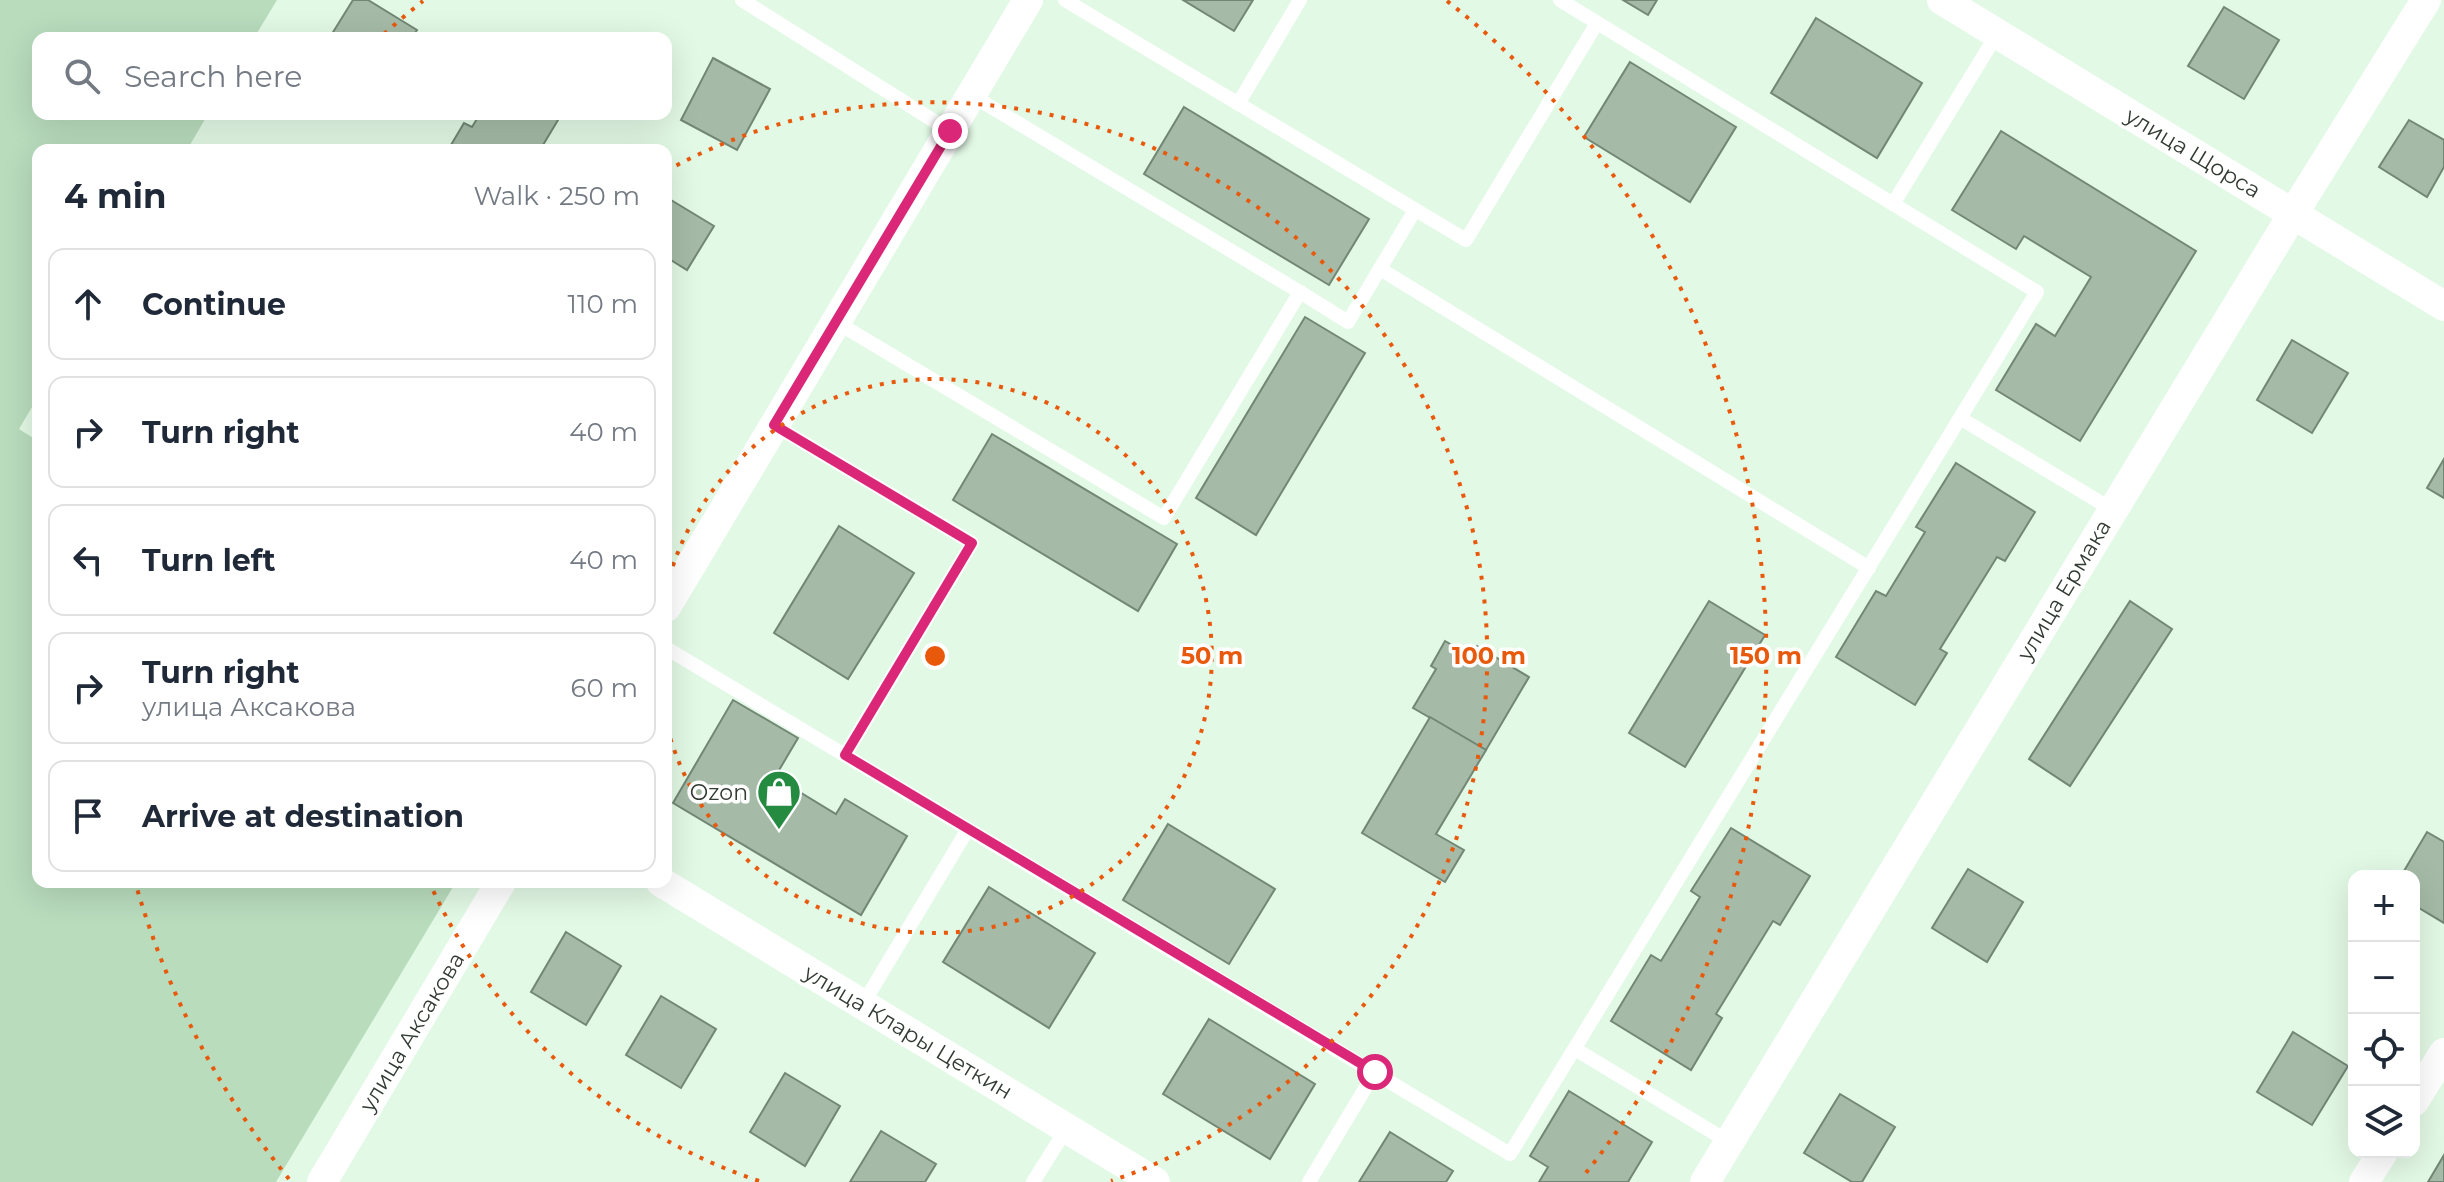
<!DOCTYPE html>
<html lang="en">
<head>
<meta charset="utf-8">
<style>
	:root { --surface:#fff; --page:#f2f2f3; --text:#1f2937; --muted:#747a83; --line:#e0e1e3 }
	body { margin:0; font-family:Montserrat,sans-serif; background:var(--page); color:var(--text) }
	.controls { position:absolute; right:24px; bottom:24px; display:grid; overflow:hidden; border-radius:16px; box-shadow:0 8px 32px #0002 }
	.controls button { width:72px; height:72px; display:grid; place-items:center; padding:0; border:0; border-bottom:2px solid var(--line); background:var(--surface); color:var(--text); font:40px sans-serif }
	.stop { position:absolute; width:24px; height:24px; margin:-18px; border:6px solid #db2777; border-radius:50%; background:#fff }
	.stop.end { background:#db2777; border-color:#fff; box-shadow:0 2px 8px #0008 }
	.list { margin:0; padding:0; list-style:none }
	h2 { display:flex; justify-content:space-between; align-items:center; height:104px; margin:0; padding:0 32px; font-size:34px }
	h2 small { font-size:26px; font-weight:400; color:var(--muted) }
	.list li { display:grid; grid-template-columns:52px 1fr auto; gap:24px; align-items:center; box-sizing:border-box; height:112px; margin:0 16px 16px; padding:0 16px; border:2px solid var(--line); border-radius:16px }
	.list b { display:block; font-size:30px; white-space:nowrap }
	.list p { margin:0; font-size:26px; white-space:nowrap; color:var(--muted) }
	.list em { font-size:26px; font-style:normal; color:var(--muted) }
	.icon { flex:none; width:44px; height:44px; fill:none; stroke:currentColor; stroke-width:2; stroke-linecap:round; stroke-linejoin:round }
	.map { position:relative; flex:none; width:2444px; height:1182px; overflow:hidden }
	.search { position:absolute; background:var(--surface); box-shadow:0 8px 32px #0002; left:32px; top:32px; width:640px; height:88px; display:flex; align-items:center; gap:20px; box-sizing:border-box; padding:0 28px; border-radius:16px; color:var(--muted); font-size:30px }
	.panel { position:absolute; background:var(--surface); box-shadow:0 8px 32px #0002; left:32px; top:144px; width:640px; height:744px; border-radius:16px }
	.map>svg:first-child { display:block }
	.green { fill:#b9dcbd }
	.building { fill:#a5bba7; stroke:#728775; stroke-width:2 }
	.lines { fill:none; stroke-linecap:round; stroke-linejoin:round }
	.lane { stroke:#fff; stroke-width:14 }
	.street { stroke:#fff; stroke-width:30 }
	.route { stroke:#db2777; stroke-width:10 }
	.ring { fill:none; stroke:#e8590c; stroke-width:4; stroke-dasharray:4 8 }
	.labels { text-anchor:middle; dominant-baseline:central; stroke-width:7; stroke-linejoin:round; paint-order:stroke }
	.street-label { font-size:22px; fill:#323b33; stroke:#fff }
	.poi-label { font-size:22px; fill:#323b33; stroke:#fff; text-anchor:end }
	.centre { fill:#e8590c; stroke:#fff; stroke-width:4 }
	.ring-label { font-size:24px; text-anchor:middle; font-weight:bold; fill:#e8590c; stroke:#fff; stroke-width:7; stroke-linejoin:round; paint-order:stroke }
</style>
</head>
<body>
<div class="map">
<svg width="2444" height="1182" viewBox="0 0 2444 1182">
	<rect width="100%" height="100%" fill="#e2f9e5"/>
	<polygon class="green" points="0,0 277,0 254,38 38,38 38,114 208,114 187,150 38,150 38,397 19,429 38,441 38,882 456,882 276,1182 0,1182"/>
	<g class="building">
		<polygon points="353,0 368,0 417,30 412,38 320,38 323,33 330,37"/>
		<polygon points="1183,0 1253,0 1234,31"/>
		<polygon points="1623,0 1657,0 1648,15"/>
		<polygon points="2224,7 2279,40 2244,99 2188,66"/>
		<polygon points="1816,18 1922,83 1877,158 1771,93"/>
		<polygon points="713,58 770,89 737,150 681,120"/>
		<polygon points="1630,62 1736,127 1690,202 1584,137"/>
		<polygon points="1184,107 1369,219 1329,285 1144,174"/>
		<polygon points="480,114 549,114 558,120 540,150 448,150 464,123 472,127"/>
		<polygon points="2409,120 2444,140 2444,167 2427,197 2379,167"/>
		<polygon points="2001,131 2196,251 2080,441 1996,390 2036,324 2055,336 2091,277 2024,236 2016,249 1952,210"/>
		<polygon points="666,197 714,226 687,270 666,257"/>
		<polygon points="1305,317 1365,353 1256,535 1196,498"/>
		<polygon points="2292,340 2348,373 2312,433 2257,400"/>
		<polygon points="992,434 1177,544 1138,611 953,500"/>
		<polygon points="2444,459 2444,498 2427,488"/>
		<polygon points="1956,463 2035,512 2005,561 1997,557 1940,649 1947,653 1915,705 1836,657 1876,591 1886,596 1925,532 1916,527"/>
		<polygon points="839,526 914,573 848,679 774,633"/>
		<polygon points="1709,601 1765,635 1685,767 1629,733"/>
		<polygon points="2130,601 2172,629 2070,786 2029,759"/>
		<polygon points="1445,641 1471,656 1477,646 1529,677 1486,750 1413,708 1436,669 1431,666"/>
		<polygon points="733,700 798,738 775,777 836,814 845,799 907,836 861,915 673,803"/>
		<polygon points="1430,717 1486,750 1436,834 1464,850 1445,882 1362,833"/>
		<polygon points="1168,824 1275,889 1229,964 1123,900"/>
		<polygon points="1731,828 1810,876 1780,925 1773,921 1716,1014 1722,1018 1691,1070 1611,1021 1651,955 1661,961 1700,897 1691,891"/>
		<polygon points="2427,832 2444,842 2444,923 2414,905 2414,876 2401,876"/>
		<polygon points="1968,869 2023,902 1987,962 1932,928"/>
		<polygon points="989,887 1095,953 1049,1028 943,962"/>
		<polygon points="566,932 621,966 586,1025 531,992"/>
		<polygon points="661,996 716,1029 681,1088 626,1055"/>
		<polygon points="1209,1019 1315,1084 1270,1159 1163,1094"/>
		<polygon points="2293,1032 2348,1066 2312,1125 2257,1092"/>
		<polygon points="785,1073 840,1106 805,1166 750,1132"/>
		<polygon points="1569,1091 1652,1142 1628,1182 1539,1182 1548,1167 1530,1156"/>
		<polygon points="1840,1094 1895,1127 1862,1182 1852,1182 1804,1153"/>
		<polygon points="881,1131 936,1164 925,1182 850,1182"/>
		<polygon points="1390,1132 1453,1171 1446,1182 1359,1182"/>
		<polygon points="2444,1155 2444,1182 2428,1182"/>
	</g>
	<g class="lines">
		<g class="lane">
			<polyline points="742,0 950,131"/>
			<polyline points="1065,0 1466,240 1597,23"/>
			<polyline points="1238,104 1300,0"/>
			<polyline points="1893,204 1997,34"/>
			<polyline points="1380,269 1869,568"/>
			<polyline points="1300,292 1348,322 1415,210"/>
			<polyline points="836,322 1164,518 1300,292 971,95"/>
			<polyline points="1960,418 2113,510"/>
			<polyline points="774,425 972,543 845,755"/>
			<polyline points="666,648 1510,1154 2037,292 1560,0"/>
			<polyline points="863,1004 968,829"/>
			<polyline points="1575,1049 1729,1142"/>
			<polyline points="1033,1182 1067,1128"/>
			<polyline points="1309,1182 1375,1072"/>
		</g>
		<g class="street">
			<polyline points="1942,0 2444,306"/>
			<polyline points="666,607 1028,0"/>
			<polyline points="661,882 1155,1182"/>
			<polyline points="2414,1101 2444,1053"/>
			<polyline points="322,1182 501,882"/>
			<polyline points="1705,1182 2293,214 2426,0"/>
			<polyline points="2364,1182 2383,1152"/>
		</g>
	</g>
	<g class="lines">
		<polyline class="route" points="950,131 774,425 972,543 845,755 1375,1072"/>
	</g>
	<g class="ring">
		<path d="M666 589A277 277 0 1 1 666 723"/>
		<path d="M759 1181A554 554 0 0 1 431 886M666 171A554 554 0 1 1 1111 1181"/>
		<path d="M289 1179A831 831 0 0 1 136 885M384 34A831 831 0 0 1 423 1M1447 1A831 831 0 0 1 1581 1179"/>
	</g>
	<defs>
		<g id="shop-pin" transform="scale(2.3)"><path d="M0 17L-7.5 6A9.5 9.5 0 1 1 7.5 6Z" fill="#248b41" stroke="#fff"/><path d="M-5-2.5h2.3a2.7 3.5 0 0 1 5.4 0H5L5.5 6h-11ZM-1.5-2.5h3a1.5 2.3 0 0 0-3 0Z" fill="#fff"/></g>
	</defs>
	<g fill-rule="evenodd">
		<use href="#shop-pin" x="779" y="792"/>
	</g>
	<g class="labels">
		<g class="street-label">
			<text transform="translate(2193 153) rotate(31)">улица Щорса</text>
			<text transform="translate(2064 590) rotate(-59)">улица Ермака</text>
			<text transform="translate(412 1032) rotate(-59)">улица Аксакова</text>
			<text transform="translate(908 1032) rotate(31)">улица Клары Цеткин</text>
		</g>
		<g class="poi-label">
			<text x="748" y="792">Ozon</text>
		</g>
	</g>
	<circle cx="935" cy="656" r="12" class="centre"/>
	<g class="ring-label">
		<text x="1212" y="664">50 m</text>
		<text x="1489" y="664">100 m</text>
		<text x="1766" y="664">150 m</text>
	</g>
</svg>
<div class="controls">
<button>+</button>
<button>−</button>
<button><svg class="icon" aria-label="locate" viewBox="0 0 24 24"><circle cx="12" cy="12" r="6"/><path d="M12 2v4M12 18v4M2 12h4M18 12h4"/></svg></button>
<button><svg class="icon" aria-label="layers" viewBox="0 0 24 24"><path d="M12 4l9 5-9 5-9-5zM3 14l9 5 9-5"/></svg></button>
</div>
<div class="stop" style="left:1375px;top:1072px"></div>
<div class="stop end" style="left:950px;top:131px"></div>
<div class="search"><svg class="icon" aria-label="search" viewBox="0 0 24 24"><circle cx="10" cy="10" r="6"/><path d="M15 15l6 6"/></svg>Search here</div>
<section class="panel">
<h2>4 min<small>Walk · 250 m</small></h2>
<ul class="list">
<li><svg class="icon" aria-label="ahead" viewBox="0 0 24 24"><path d="M12 20V5M6 11l6-6 6 6"/></svg><div><b>Continue</b></div><em>110 m</em></li>
<li><svg class="icon" aria-label="right" viewBox="0 0 24 24"><path d="M7 20v-9h11M14 6l5 5-5 5"/></svg><div><b>Turn right</b></div><em>40 m</em></li>
<li><svg class="icon" aria-label="left" viewBox="0 0 24 24"><path d="M17 20v-9H6M10 6l-5 5 5 5"/></svg><div><b>Turn left</b></div><em>40 m</em></li>
<li><svg class="icon" aria-label="right" viewBox="0 0 24 24"><path d="M7 20v-9h11M14 6l5 5-5 5"/></svg><div><b>Turn right</b><p>улица Аксакова</p></div><em>60 m</em></li>
<li><svg class="icon" aria-label="arrive" viewBox="0 0 24 24"><path d="M6 21V4h12l-3 4 3 4H6"/></svg><div><b>Arrive at destination</b></div></li>
</ul>
</section>
</div>
</body>
</html>
